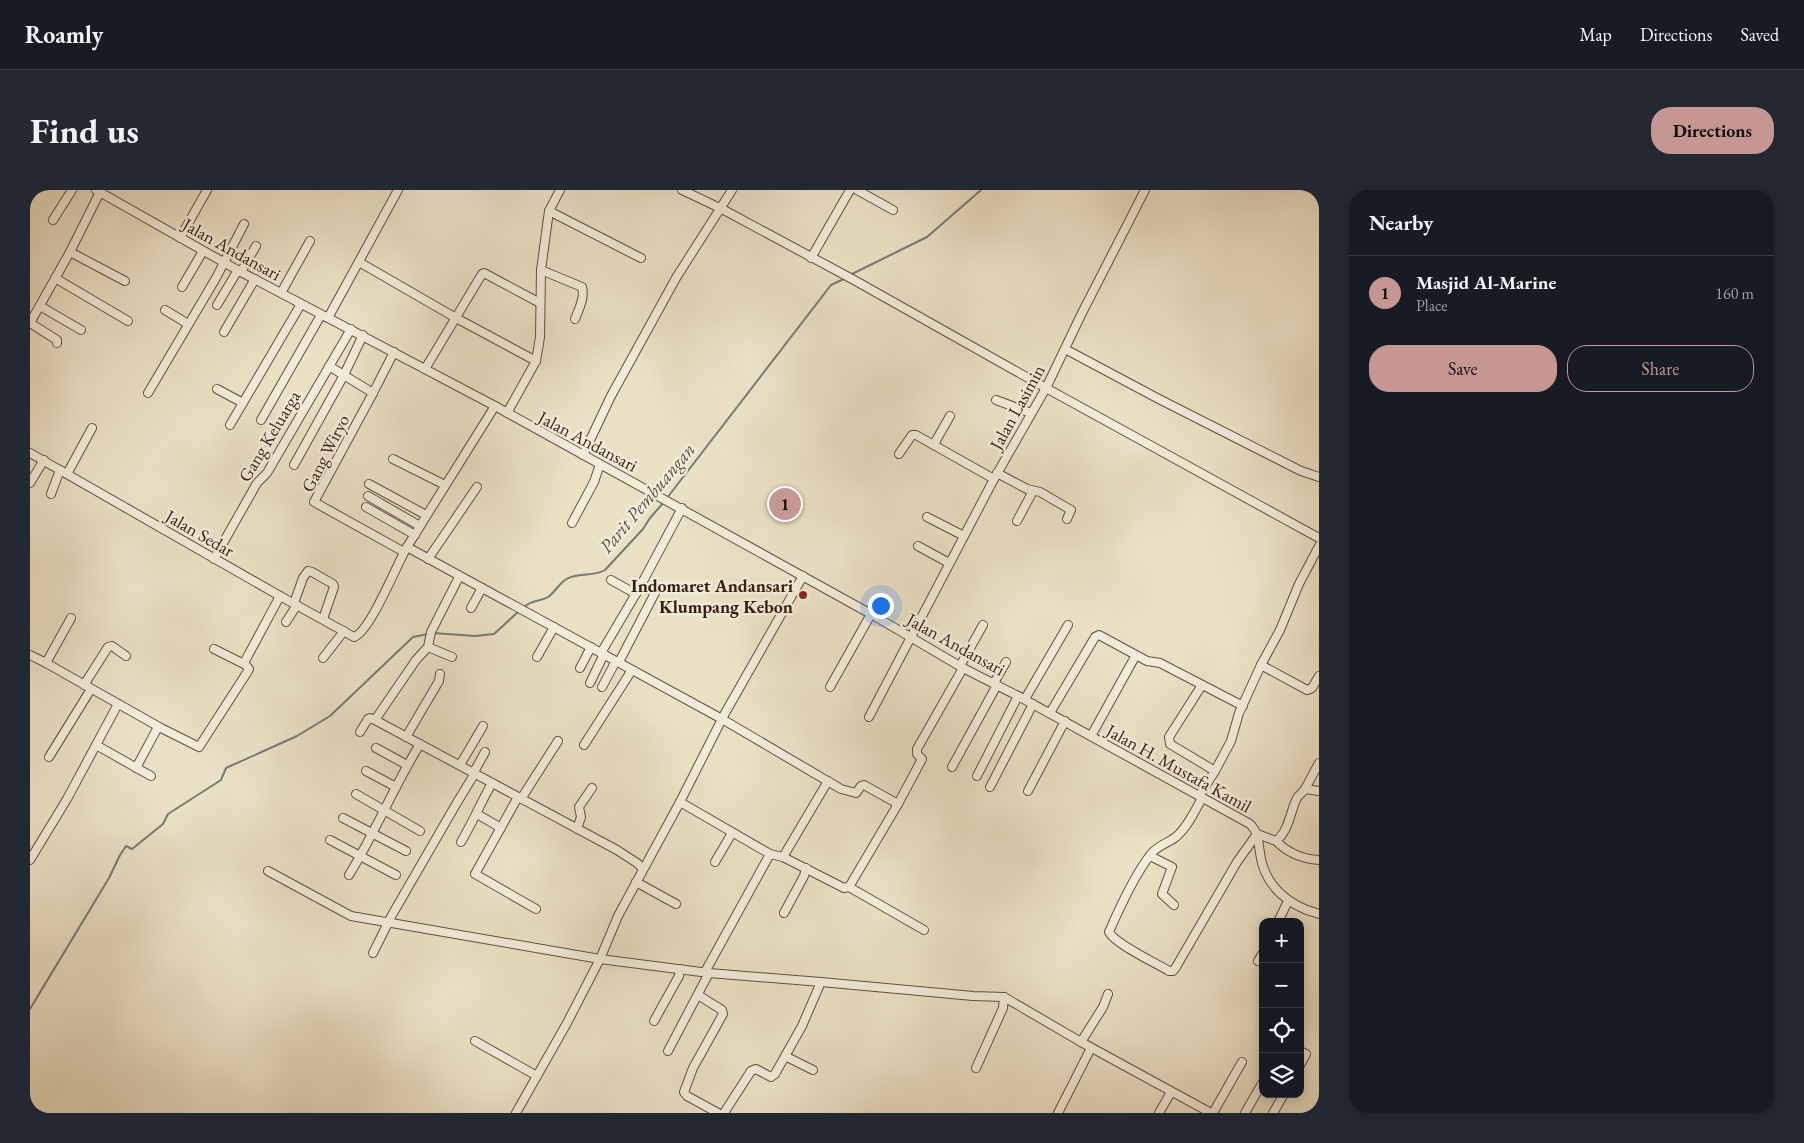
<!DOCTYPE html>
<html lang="en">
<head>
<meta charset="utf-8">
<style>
	:root { --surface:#171b24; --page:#242831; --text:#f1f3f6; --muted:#9ea1a6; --line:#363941; --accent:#c59692 }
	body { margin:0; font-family:"EB Garamond",serif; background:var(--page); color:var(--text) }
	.controls { position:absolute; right:15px; bottom:15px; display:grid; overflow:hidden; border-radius:10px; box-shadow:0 2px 12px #0003 }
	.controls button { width:45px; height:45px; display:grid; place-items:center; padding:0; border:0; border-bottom:1px solid var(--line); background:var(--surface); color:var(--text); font:25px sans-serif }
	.you { position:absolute; left:850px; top:415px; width:18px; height:18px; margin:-12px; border:4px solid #fff; border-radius:50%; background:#1a73e8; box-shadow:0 0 0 8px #1a73e833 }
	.badge { display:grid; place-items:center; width:32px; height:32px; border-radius:50%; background:var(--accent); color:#111; font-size:16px; font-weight:700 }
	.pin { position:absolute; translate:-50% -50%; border:2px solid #fff; box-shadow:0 1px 5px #0006 }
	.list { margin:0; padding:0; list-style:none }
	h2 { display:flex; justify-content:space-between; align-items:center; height:65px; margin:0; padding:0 20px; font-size:21px }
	h2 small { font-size:16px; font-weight:400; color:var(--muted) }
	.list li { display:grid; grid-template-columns:32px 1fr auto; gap:15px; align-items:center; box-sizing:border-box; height:75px; padding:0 20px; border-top:1px solid var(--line) }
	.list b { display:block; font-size:19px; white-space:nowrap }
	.list p { margin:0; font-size:16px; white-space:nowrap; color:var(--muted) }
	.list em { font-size:16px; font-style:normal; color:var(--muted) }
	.actions { display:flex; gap:10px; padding:15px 20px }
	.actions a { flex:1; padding:11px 0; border:1px solid var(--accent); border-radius:20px; text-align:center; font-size:18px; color:var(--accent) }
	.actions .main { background:var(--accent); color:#111 }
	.icon { flex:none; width:28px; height:28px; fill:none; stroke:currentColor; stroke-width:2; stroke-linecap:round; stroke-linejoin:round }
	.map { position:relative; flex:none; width:1289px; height:923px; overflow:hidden; border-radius:20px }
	header { display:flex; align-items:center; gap:30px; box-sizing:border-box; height:70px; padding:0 25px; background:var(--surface); border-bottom:1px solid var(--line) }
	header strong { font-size:24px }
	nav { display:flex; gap:28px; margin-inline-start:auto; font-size:18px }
	.intro { display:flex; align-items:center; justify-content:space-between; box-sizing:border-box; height:120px; padding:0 30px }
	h1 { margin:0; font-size:35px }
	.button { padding:12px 22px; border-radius:20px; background:var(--accent); color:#111; font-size:18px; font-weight:700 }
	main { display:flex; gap:30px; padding:0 30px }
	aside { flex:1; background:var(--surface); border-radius:20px; box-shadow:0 2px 12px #0003 }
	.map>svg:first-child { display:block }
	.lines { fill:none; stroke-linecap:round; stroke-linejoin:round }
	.stream { stroke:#757b79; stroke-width:2 }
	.minor-casing { stroke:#644e3d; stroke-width:10 }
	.minor { stroke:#f1ebd9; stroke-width:8 }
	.poi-dot { fill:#8f2418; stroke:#f1ebd9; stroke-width:2 }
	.labels { text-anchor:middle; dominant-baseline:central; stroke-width:5; stroke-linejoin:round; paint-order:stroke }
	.street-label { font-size:18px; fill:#381d10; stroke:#f1ebd9 }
	.poi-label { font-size:18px; font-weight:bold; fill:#381d10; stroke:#f1ebd9; text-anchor:end }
	.water-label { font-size:19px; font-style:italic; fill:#564c45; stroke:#f1ebd9 }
</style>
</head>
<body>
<header>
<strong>Roamly</strong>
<nav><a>Map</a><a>Directions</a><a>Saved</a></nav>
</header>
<div class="intro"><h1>Find us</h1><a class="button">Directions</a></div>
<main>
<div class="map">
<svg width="1289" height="923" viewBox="0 0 1289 923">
	<rect width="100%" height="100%" fill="#eae0c4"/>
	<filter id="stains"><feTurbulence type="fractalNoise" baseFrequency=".004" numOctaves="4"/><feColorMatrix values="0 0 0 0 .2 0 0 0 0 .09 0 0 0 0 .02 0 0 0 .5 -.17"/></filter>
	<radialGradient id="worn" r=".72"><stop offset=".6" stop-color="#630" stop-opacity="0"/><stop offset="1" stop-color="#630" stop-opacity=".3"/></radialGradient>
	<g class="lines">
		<g class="stream">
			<polyline points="820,85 897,47 951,0"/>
			<polyline points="637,308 801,95 816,88"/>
			<path d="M493 418C502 409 510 412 518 407 527 401 530 390 541 387 553 383 565 386 575 380L613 339 620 328 634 312"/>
			<polyline points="403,443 445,446 464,444 489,421"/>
			<polyline points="0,819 79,688 90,665 96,656 102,659 133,634 138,624 191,590 196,578 267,546 300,526 383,447 398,444"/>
		</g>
		<g class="minor-casing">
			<g id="minor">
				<path d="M66 0 211 82 465 216 841 424 933 478 988 506 1220 634C1229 643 1228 652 1230 663 1234 696 1259 716 1289 724"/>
				<polyline points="652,0 692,19 824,90 1016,198 1289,348"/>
				<polyline points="827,0 863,20"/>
				<polyline points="519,21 611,68"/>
				<polyline points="23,30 42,0"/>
				<polyline points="150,48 177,0"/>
				<polyline points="40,62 95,91"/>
				<polyline points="781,68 820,0"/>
				<polyline points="329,72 426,128 506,171"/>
				<path d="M511 80 552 97C555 107 549 119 545 129"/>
				<polyline points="211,82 226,56"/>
				<polyline points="25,88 98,131"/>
				<polyline points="152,97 173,61"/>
				<polyline points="251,103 280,51"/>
				<polyline points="187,115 208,80"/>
				<polyline points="10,116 51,140"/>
				<polyline points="135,120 158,134"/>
				<polyline points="298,128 368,0"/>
				<polyline points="0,133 40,62 71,0"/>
				<polyline points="0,133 27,150 27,153"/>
				<polyline points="194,142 225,89"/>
				<polyline points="1035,159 1127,208 1271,281 1289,287"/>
				<polyline points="364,162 343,203 284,312 374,362"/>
				<polyline points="299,176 343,203"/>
				<polyline points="395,179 452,84 454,83 510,113"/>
				<polyline points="187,199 213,213"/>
				<polyline points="118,203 186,88 214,34"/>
				<polyline points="966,210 1001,223"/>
				<polyline points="477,223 506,171 510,147 511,80 519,21 530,0"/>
				<polyline points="231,230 291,125"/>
				<polyline points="200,235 271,114"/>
				<polyline points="904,254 920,226"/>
				<path d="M0 263 250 406 324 447C340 442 367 374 377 357L692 529 811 599 826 603 831 596 834 595 868 614"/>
				<polyline points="869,264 882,245 886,245 964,289"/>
				<polyline points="553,265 581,206 646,88 702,0"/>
				<polyline points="363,269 415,295"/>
				<polyline points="264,275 314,185 333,145"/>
				<polyline points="967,283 997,299 1010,302 1041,320 1037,329"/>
				<polyline points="37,284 62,238"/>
				<polyline points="0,293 14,270"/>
				<polyline points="339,294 396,325"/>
				<polyline points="21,304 30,280"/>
				<polyline points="338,306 390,336"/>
				<polyline points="336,317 385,345"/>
				<polyline points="897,327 934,346"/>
				<polyline points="987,331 1003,301"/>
				<polyline points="542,333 564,292 570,274"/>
				<polyline points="888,356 919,373"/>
				<polyline points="377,357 465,216"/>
				<polyline points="184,369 227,293 237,283 321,139"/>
				<polyline points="398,369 447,297"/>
				<polyline points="581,390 606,404"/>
				<polyline points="264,413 273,388 278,381 282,382 303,394 304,397 293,429"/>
				<polyline points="441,418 452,398"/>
				<polyline points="256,432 267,415"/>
				<polyline points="398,457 422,467"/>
				<polyline points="184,459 214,474"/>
				<polyline points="571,463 611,395 652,318"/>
				<polyline points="0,465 16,473 131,538 169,557 218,481 219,479 214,473 250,406"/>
				<polyline points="507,467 524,437"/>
				<polyline points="293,468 314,441"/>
				<polyline points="589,472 625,403 611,395"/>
				<polyline points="16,473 41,428"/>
				<polyline points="1231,475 1277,500 1282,498 1289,486"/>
				<polyline points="930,476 953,435"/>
				<polyline points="550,478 561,457"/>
				<polyline points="560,493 574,464"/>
				<polyline points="964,493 976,472"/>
				<polyline points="54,495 78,457 82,456 96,466"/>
				<polyline points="1172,495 1139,547 1140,554 1185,581"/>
				<polyline points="572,497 586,471"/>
				<polyline points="800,497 841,424"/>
				<polyline points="995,509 1038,435"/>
				<polyline points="1020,523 1065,447 1069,445 1117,471 1130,473 1213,516"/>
				<polyline points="839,527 964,289 1016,198 1052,123 1115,0"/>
				<polyline points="345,530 587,660 607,673 613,679"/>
				<polyline points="330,542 338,529 340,528 345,530 386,470 398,457 401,442 429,387"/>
				<polyline points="1061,546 1106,465"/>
				<polyline points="376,547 409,491 410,484"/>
				<polyline points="66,555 121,586"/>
				<polyline points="554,555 602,480"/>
				<polyline points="346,558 377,575"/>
				<polyline points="19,567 61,499"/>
				<polyline points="430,575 453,536"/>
				<polyline points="922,577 967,495"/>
				<polyline points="106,578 128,537"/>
				<polyline points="336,581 366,597"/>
				<polyline points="444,582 455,562"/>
				<polyline points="947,586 988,506"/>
				<polyline points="960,597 1003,514"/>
				<polyline points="1275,599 1289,573"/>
				<polyline points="998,601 1035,531"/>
				<polyline points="326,604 390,641"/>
				<polyline points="1169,606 1185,581 1201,551 1209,523 1231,475 1250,440 1269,394 1289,356"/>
				<polyline points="488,607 445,684 506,719"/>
				<path d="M1172 608C1165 621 1158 636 1147 646 1139 653 1128 655 1121 664 1106 683 1089 719 1079 742 1085 754 1126 773 1139 781H1143L1146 777 1207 672 1227 644 1246 651C1259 641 1260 622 1267 608 1269 605 1273 602 1275 599L1289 601"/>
				<polyline points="491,609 528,551"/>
				<polyline points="650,612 740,664 753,667 814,698 819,697 868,614 892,569 887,564 887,559 933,478"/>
				<polyline points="447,624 471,638"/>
				<polyline points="313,628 376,661"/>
				<polyline points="547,639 551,627 549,617 562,598"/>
				<polyline points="300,650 366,685"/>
				<path d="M1246 651C1258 663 1271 669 1289 670"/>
				<path d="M431 652C443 632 451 612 462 593"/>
				<polyline points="1120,666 1142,677 1132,704 1144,715"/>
				<polyline points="753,667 798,591"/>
				<polyline points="0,670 37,609 88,514"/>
				<polyline points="685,672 702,643"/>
				<polyline points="238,681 321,726 570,769 679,783 791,792 943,806 974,807 1051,852 1181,923"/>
				<path d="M319 685C345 643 364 596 390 554"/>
				<polyline points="606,692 646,714"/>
				<polyline points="819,697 894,740"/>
				<polyline points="754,723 774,686 776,678"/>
				<polyline points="1248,732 1258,711"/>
				<polyline points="343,763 362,725 425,616 445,583"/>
				<polyline points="1228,771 1233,763"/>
				<polyline points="675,782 740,664"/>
				<polyline points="668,805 692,820 693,824 663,878 654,902 657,906 688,923"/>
				<polyline points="624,831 649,786 650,779"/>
				<polyline points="445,851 507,886"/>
				<polyline points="1051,852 1073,817 1078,804"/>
				<polyline points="638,861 679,783"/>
				<polyline points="1270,861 1276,864 1270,875"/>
				<polyline points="755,866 783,880"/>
				<polyline points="946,878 973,818 974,807"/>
				<polyline points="486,923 537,833 570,769 588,726 650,612 694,525 773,386"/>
				<polyline points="694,923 721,881 726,879 741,887 745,884 772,836 791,792"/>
				<polyline points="1028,923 1061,858"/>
				<polyline points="1129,923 1141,902"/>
				<polyline points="1183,923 1212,872"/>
				<polyline points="1215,923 1233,892"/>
				<polyline points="1243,923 1254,904"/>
			</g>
		</g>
		<use href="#minor" class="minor"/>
	</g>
	<circle class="poi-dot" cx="773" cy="405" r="5"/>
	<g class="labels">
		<g class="street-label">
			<text transform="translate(202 59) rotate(29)">Jalan Andansari</text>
			<text transform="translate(987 217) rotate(-61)">Jalan Lasimin</text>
			<text transform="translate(239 246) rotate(-59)">Gang Keluarga</text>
			<text transform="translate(558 251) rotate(28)">Jalan Andansari</text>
			<text transform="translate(295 263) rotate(-63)">Gang Wiryo</text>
			<text transform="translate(170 343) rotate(30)">Jalan Sedar</text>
			<text transform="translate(926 454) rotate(29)">Jalan Andansari</text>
			<text transform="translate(1149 578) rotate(29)">Jalan H. Mustafa Kamil</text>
		</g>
		<g class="poi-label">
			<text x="763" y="395">Indomaret Andansari<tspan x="763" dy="21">Klumpang Kebon</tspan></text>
		</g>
		<g class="water-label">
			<text transform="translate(617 308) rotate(-50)">Parit Pembuangan</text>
		</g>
	</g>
	<rect width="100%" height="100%" filter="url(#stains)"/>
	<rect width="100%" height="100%" fill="url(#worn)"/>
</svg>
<div class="controls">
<button>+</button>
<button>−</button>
<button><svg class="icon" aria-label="locate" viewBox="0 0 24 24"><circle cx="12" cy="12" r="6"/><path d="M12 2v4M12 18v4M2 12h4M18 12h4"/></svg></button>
<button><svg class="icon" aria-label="layers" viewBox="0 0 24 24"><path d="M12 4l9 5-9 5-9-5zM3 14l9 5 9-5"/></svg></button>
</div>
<div class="you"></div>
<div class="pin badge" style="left:755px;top:314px">1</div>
</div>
<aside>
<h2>Nearby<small></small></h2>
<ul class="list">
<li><span class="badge">1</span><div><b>Masjid Al-Marine</b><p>Place</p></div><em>160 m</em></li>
</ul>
<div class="actions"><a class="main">Save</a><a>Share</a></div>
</aside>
</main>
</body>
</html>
